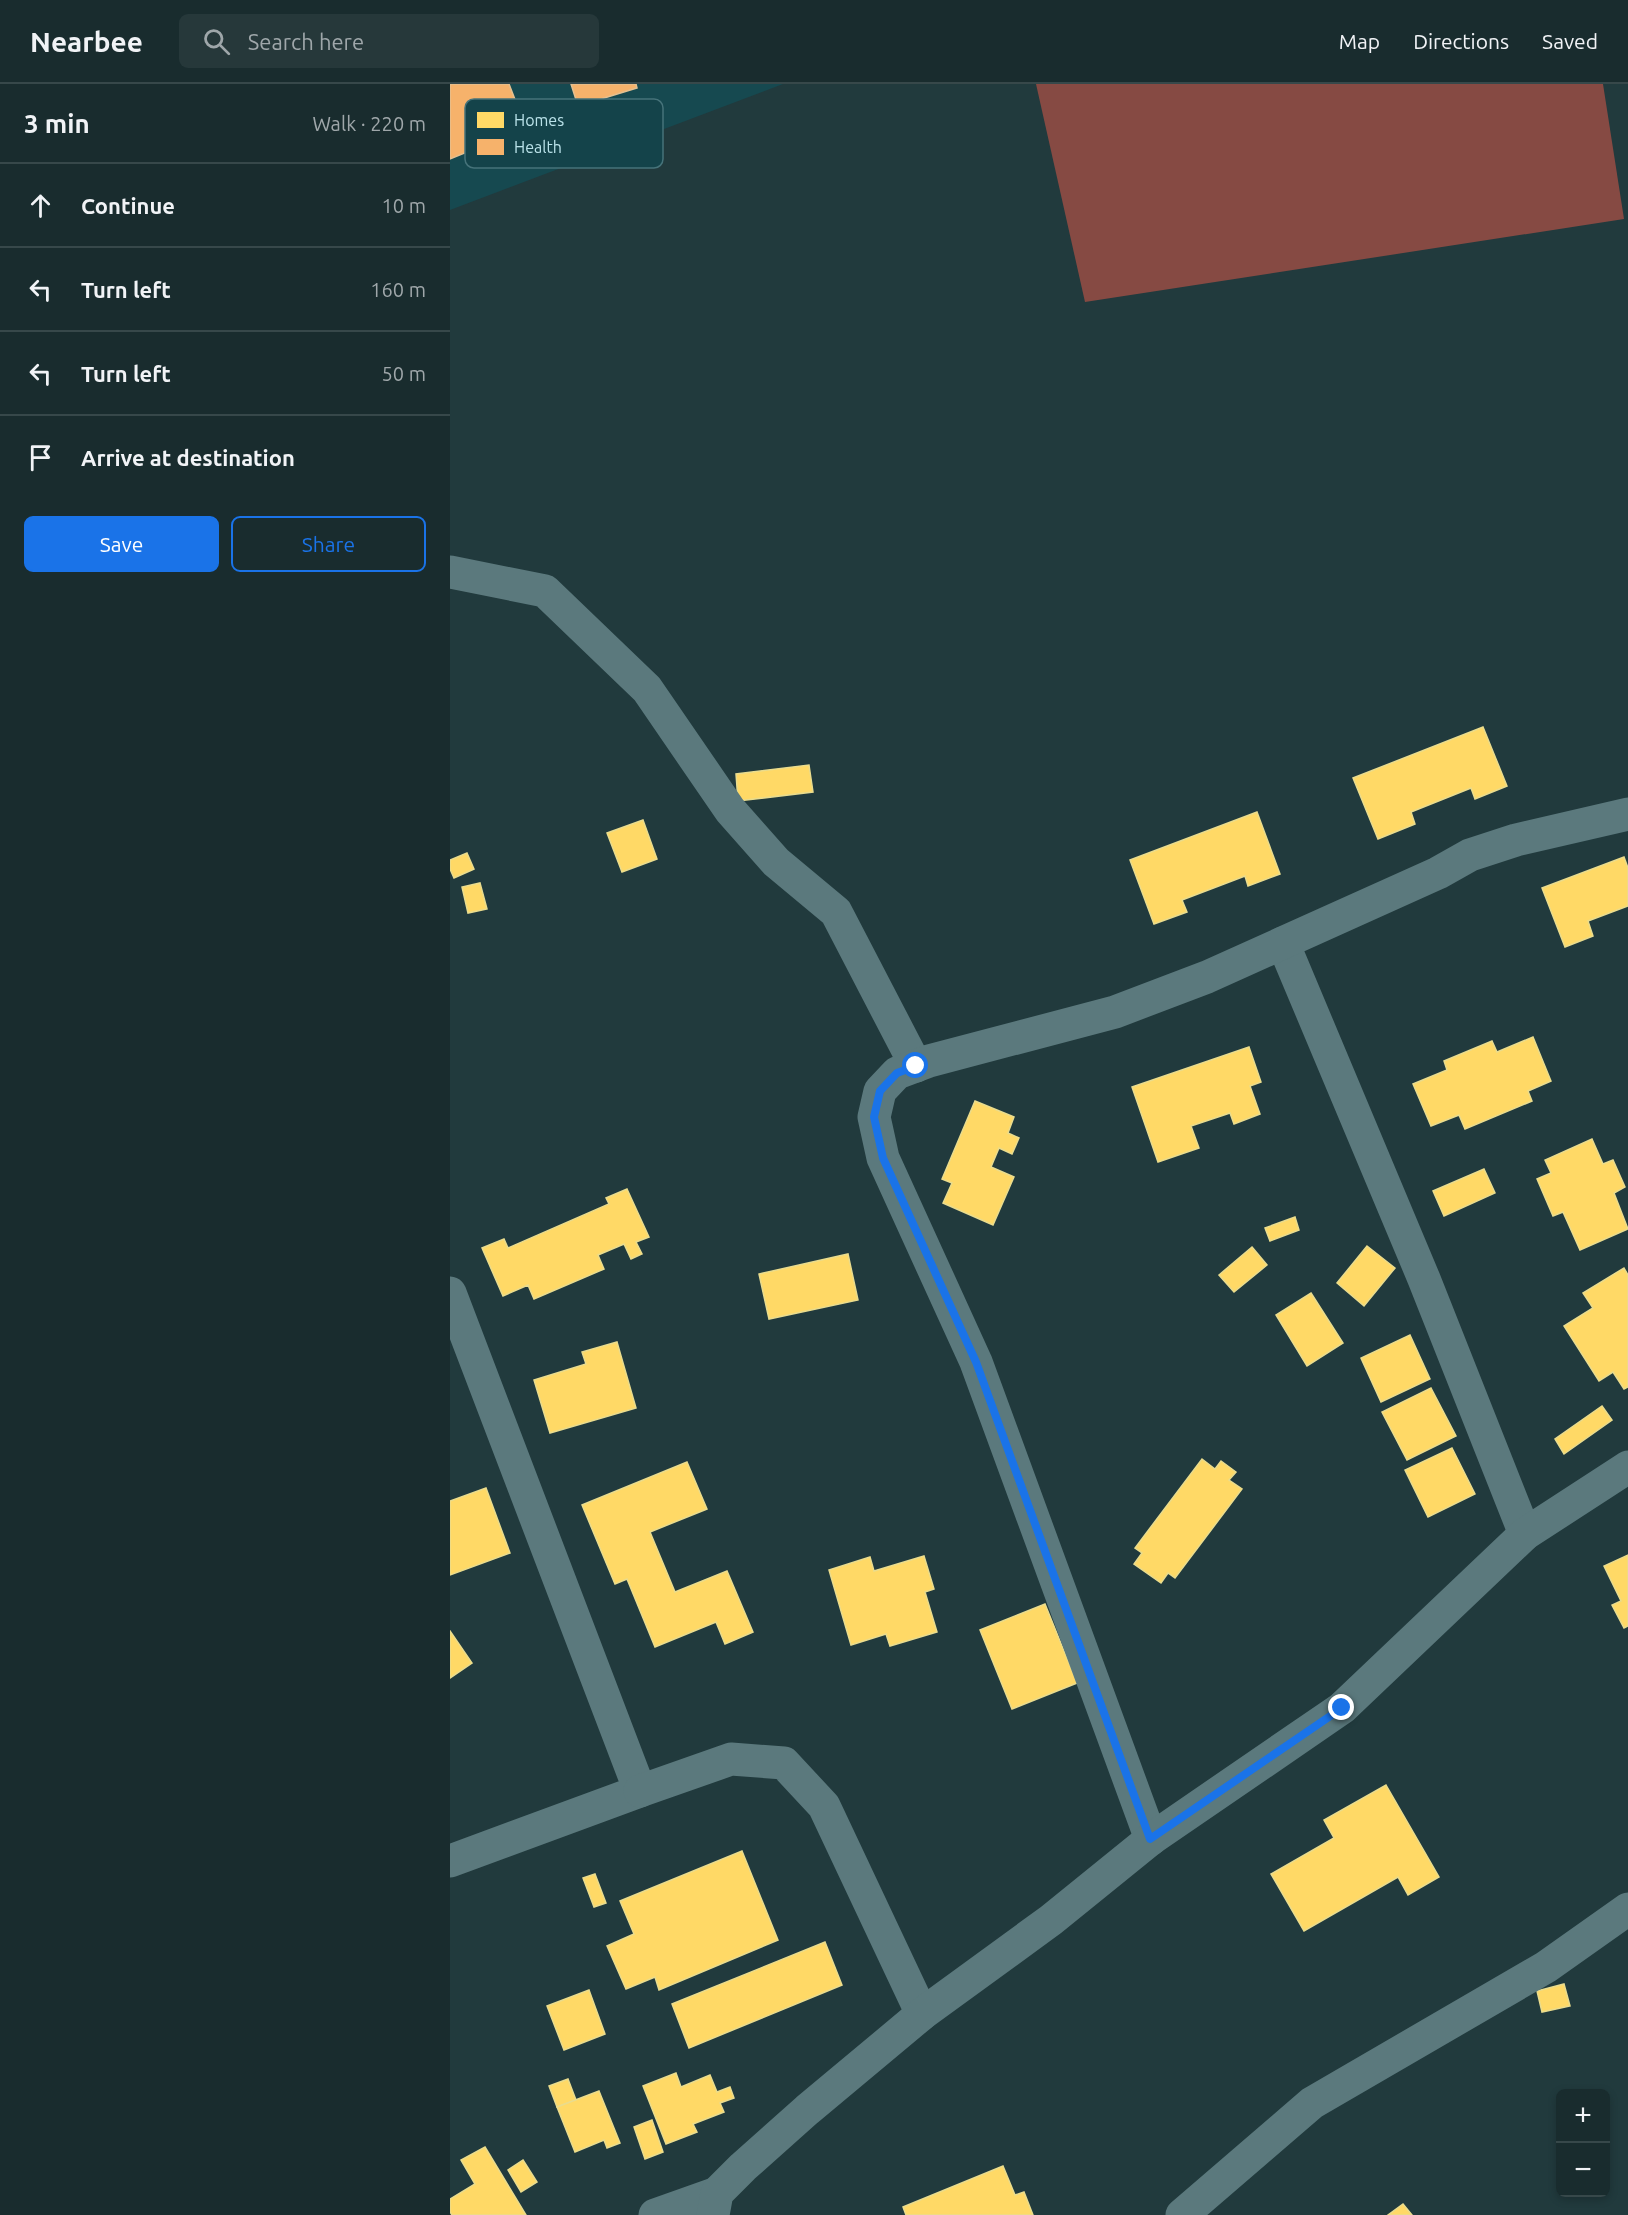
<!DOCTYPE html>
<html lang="en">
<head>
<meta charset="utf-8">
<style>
	:root { --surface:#192c2e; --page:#26383a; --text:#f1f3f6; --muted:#9fa7aa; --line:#37484a; --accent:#1a73e8 }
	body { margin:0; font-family:Ubuntu,sans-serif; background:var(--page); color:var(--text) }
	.controls { position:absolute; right:18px; bottom:18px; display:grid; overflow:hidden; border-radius:9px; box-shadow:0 3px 9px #0003 }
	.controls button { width:54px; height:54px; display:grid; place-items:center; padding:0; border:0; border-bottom:2px solid var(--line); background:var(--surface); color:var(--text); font:30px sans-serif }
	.stop { position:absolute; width:18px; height:18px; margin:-14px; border:4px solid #1a73e8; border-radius:50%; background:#fff }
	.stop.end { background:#1a73e8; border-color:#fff; box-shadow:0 2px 6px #0008 }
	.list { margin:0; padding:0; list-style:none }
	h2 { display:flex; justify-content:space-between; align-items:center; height:78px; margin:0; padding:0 24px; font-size:26px }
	h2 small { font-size:20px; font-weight:400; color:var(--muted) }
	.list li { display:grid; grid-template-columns:39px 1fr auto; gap:18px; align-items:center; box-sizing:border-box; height:84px; padding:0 24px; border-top:2px solid var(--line) }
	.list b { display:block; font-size:22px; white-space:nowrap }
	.list em { font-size:20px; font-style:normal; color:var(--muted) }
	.actions { display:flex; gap:12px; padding:18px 24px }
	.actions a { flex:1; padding:14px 0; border:2px solid var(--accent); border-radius:9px; text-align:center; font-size:21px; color:var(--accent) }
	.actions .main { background:var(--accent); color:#fff }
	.icon { flex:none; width:33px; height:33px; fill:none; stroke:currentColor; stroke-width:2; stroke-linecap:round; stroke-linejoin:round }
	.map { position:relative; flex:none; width:1178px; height:2131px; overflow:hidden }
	header { display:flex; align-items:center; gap:36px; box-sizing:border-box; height:84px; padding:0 30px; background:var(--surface); border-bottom:2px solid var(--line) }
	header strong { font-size:28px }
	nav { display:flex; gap:33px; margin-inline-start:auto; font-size:21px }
	.search { width:420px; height:54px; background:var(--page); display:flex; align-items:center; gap:15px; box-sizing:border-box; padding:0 21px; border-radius:9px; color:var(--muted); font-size:22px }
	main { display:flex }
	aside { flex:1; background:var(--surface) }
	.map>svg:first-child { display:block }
	.built { fill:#164950 }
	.grass { fill:#864a43 }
	.homes { fill:#ffd966; stroke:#eadc8d; stroke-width:1.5 }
	.health { fill:#f6b26b; stroke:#e4c091; stroke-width:1.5 }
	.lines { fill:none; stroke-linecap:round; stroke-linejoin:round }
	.minor { stroke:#5b797d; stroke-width:33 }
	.route { stroke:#1a73e8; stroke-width:8 }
	.key { fill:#14434a; stroke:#46737a; stroke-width:1.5 }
	.key-label { font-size:16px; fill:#bae2e9 }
</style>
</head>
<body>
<header>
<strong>Nearbee</strong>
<div class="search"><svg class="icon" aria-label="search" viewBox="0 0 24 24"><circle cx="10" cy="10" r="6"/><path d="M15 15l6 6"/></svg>Search here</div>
<nav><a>Map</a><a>Directions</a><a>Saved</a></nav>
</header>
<main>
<aside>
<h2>3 min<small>Walk · 220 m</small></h2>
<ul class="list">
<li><svg class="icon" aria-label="ahead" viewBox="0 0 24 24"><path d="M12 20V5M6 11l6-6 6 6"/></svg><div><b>Continue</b></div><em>10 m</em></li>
<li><svg class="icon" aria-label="left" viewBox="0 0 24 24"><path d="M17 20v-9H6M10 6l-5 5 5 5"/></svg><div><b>Turn left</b></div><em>160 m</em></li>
<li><svg class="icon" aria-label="left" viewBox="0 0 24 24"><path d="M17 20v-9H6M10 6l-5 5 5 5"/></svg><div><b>Turn left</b></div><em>50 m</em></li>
<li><svg class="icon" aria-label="arrive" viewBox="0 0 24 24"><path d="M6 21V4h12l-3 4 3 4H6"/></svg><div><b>Arrive at destination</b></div></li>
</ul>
<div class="actions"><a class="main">Save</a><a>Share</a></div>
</aside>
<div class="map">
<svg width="1178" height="2131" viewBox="0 0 1178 2131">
	<rect width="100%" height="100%" fill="#213a3d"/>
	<polygon class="built" points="0,0 333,0 0,126"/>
	<polygon class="grass" points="586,0 1153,0 1174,135 635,218"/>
	<g class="homes">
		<polygon points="1033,643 1057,702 1025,715 1021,704 961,728 965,740 928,755 903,694"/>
		<polygon points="359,681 363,708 288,717 286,690"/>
		<polygon points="807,728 830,790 798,802 795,792 732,816 737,828 704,840 680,776"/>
		<polygon points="193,736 207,775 172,788 157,749"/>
		<polygon points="17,769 24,785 4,794 0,785 0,776"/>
		<polygon points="1174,773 1178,784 1178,822 1138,837 1143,852 1115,863 1092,804"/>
		<polygon points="30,799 37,825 18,829 12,803"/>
		<polygon points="1083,953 1101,997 1078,1007 1082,1017 1015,1045 1009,1031 981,1042 963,1000 997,986 994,977 1042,957 1047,968"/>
		<polygon points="799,963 811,998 800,1002 810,1030 784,1040 780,1029 741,1042 749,1064 708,1078 682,1003"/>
		<polygon points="525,1017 564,1033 558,1049 569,1054 562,1070 549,1064 541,1083 564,1093 543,1141 493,1119 502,1099 492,1095"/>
		<polygon points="1142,1055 1153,1080 1163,1076 1175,1103 1164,1109 1178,1145 1130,1166 1113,1128 1103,1132 1087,1095 1101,1089 1095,1076"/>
		<polygon points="1034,1085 1045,1109 994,1132 983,1107"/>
		<polygon points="177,1105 199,1153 186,1158 192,1170 181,1175 174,1160 148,1171 154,1185 84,1215 78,1201 53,1212 32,1164 54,1155 58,1164 159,1120 156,1114"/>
		<polygon points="845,1133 849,1146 820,1157 815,1144"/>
		<polygon points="917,1162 945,1184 914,1222 887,1199"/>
		<polygon points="802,1163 817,1181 784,1208 769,1191"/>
		<polygon points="398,1170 408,1216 319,1235 309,1190"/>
		<polygon points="1174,1184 1178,1191 1178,1303 1174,1305 1163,1288 1149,1297 1114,1242 1143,1224 1133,1209"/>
		<polygon points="861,1209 893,1259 857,1282 826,1231"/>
		<polygon points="960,1251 980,1295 931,1318 911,1274"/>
		<polygon points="167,1258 186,1324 100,1349 84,1296 136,1280 132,1268"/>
		<polygon points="981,1304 1006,1352 957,1376 932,1328"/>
		<polygon points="1152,1322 1162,1336 1114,1370 1105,1355"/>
		<polygon points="1002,1364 1025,1410 978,1433 955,1386"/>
		<polygon points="752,1375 765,1385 771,1377 786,1388 779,1396 792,1405 725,1494 718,1489 711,1499 684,1480 692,1469 685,1464"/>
		<polygon points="237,1378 257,1425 200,1448 225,1508 277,1487 303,1548 275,1560 266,1538 205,1563 177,1495 165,1500 132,1421"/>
		<polygon points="36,1404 60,1469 0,1491 0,1417"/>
		<polygon points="1178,1471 1178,1542 1174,1544 1162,1521 1171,1517 1154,1482"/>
		<polygon points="474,1472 484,1505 475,1508 487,1548 440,1562 436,1550 401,1561 379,1486 420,1473 424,1487"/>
		<polygon points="595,1520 627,1599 562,1625 530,1546"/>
		<polygon points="0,1547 22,1579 0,1594"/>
		<polygon points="936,1701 989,1793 958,1811 948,1793 854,1847 821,1790 884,1754 874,1736"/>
		<polygon points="292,1767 328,1856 209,1906 205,1893 176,1905 157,1862 184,1850 170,1817"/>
		<polygon points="145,1790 156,1819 144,1823 133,1794"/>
		<polygon points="375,1858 392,1901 239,1964 222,1920"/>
		<polygon points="1114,1900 1120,1922 1092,1928 1087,1907"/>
		<polygon points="139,1906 155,1950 114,1966 97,1922"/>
		<polygon points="226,1989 231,2003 260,1991 267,2008 280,2003 284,2014 270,2019 274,2028 243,2040 247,2048 216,2060 193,2002"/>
		<polygon points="118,1995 126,2016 107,2023 99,2002"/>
		<polygon points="149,2007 170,2059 157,2064 154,2056 125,2068 107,2023"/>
		<polygon points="202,2036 213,2068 195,2075 184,2043"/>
		<polygon points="35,2063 76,2131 2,2131 0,2128 0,2115 25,2100 11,2076"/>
		<polygon points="73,2076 87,2098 71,2108 58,2086"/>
		<polygon points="553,2082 565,2111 574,2108 583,2131 456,2131 453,2123"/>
		<polygon points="953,2120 962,2131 938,2131"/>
	</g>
	<g class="health">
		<polygon points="0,0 59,0 76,44 0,75"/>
		<polygon points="121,0 186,0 187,4 128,22"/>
	</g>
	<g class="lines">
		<g class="minor">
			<polyline points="0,488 95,507 197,605 280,726 326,778 386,828 466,982"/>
			<polyline points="833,859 974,1195 1075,1450"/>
			<polyline points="0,1209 190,1707 0,1777"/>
			<polyline points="190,1707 281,1675 334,1679 374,1722 472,1930"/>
			<polyline points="701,1755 526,1278 433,1074 424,1033 430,1007 447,989 479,977 665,928 757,893 988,789 1020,771 1066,756 1178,730"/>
			<polyline points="205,2131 267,2109"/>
			<polyline points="263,2131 267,2109 293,2083 357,2026 472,1930 601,1836 701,1755 892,1624 1075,1450 1178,1383"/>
			<polyline points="732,2131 862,2019 1096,1883 1178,1825"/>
		</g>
	</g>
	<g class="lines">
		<polyline class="route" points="466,982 447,989 430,1007 424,1033 433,1074 526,1278 700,1755 892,1624"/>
	</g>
	<rect x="15" y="15" width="198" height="69" rx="9" class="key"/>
	<rect x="27" y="28" width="27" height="16" fill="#ffd966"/>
	<rect x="27" y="55" width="27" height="16" fill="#f6b26b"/>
	<g class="key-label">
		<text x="64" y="42">Homes</text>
		<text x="64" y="69">Health</text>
	</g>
</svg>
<div class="controls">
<button>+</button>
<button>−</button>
</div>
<div class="stop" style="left:466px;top:982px"></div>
<div class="stop end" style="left:892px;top:1624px"></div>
</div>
</main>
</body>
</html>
